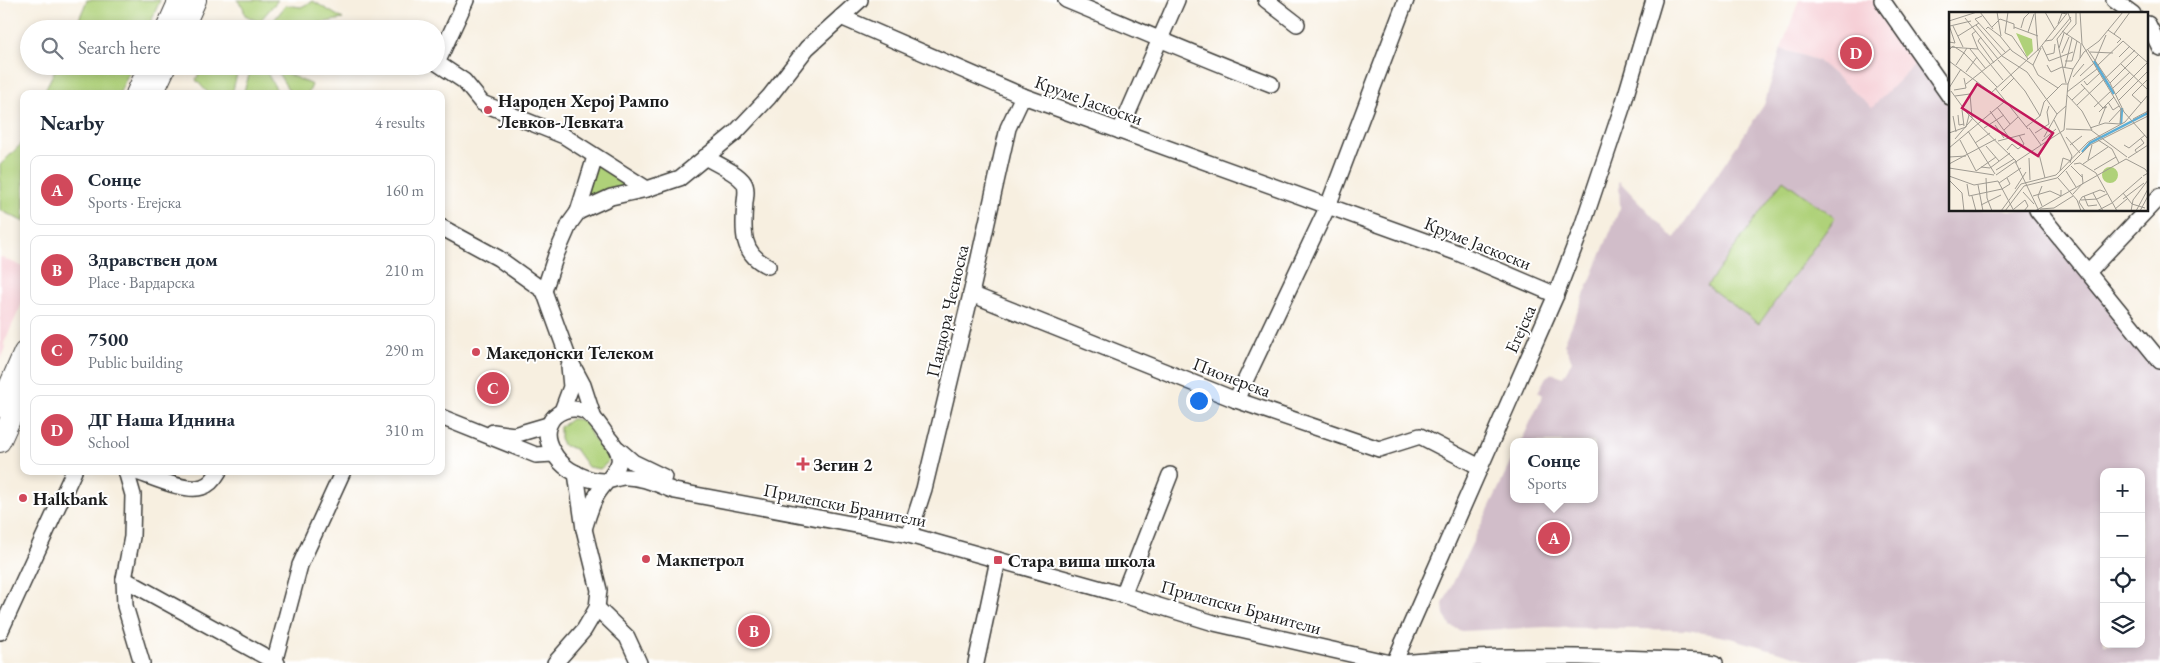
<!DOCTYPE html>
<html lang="en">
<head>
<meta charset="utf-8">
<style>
	:root { --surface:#fff; --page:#f2f2f3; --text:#1f2937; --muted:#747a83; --line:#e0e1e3; --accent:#d1495b }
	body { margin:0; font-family:"EB Garamond",serif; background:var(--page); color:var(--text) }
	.controls { position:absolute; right:15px; bottom:15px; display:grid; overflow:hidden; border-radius:10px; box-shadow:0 2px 8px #0003 }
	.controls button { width:45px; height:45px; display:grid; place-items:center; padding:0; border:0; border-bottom:1px solid var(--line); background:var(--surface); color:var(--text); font:25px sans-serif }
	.you { position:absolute; left:1198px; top:400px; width:18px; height:18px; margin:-12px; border:4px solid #fff; border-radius:50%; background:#1a73e8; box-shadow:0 0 0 8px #1a73e833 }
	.badge { display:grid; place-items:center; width:32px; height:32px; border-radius:50%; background:var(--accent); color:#fff; font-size:16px; font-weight:700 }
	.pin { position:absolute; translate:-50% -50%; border:2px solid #fff; box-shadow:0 1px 5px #0006 }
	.popup { position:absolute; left:1510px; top:438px; width:88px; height:65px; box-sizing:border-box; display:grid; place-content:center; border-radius:10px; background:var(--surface); filter:drop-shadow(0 1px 4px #0005); font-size:16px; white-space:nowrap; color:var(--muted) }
	.popup b { font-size:19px; color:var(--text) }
	.popup::after { content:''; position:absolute; left:50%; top:100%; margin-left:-10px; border:10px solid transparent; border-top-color:var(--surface) }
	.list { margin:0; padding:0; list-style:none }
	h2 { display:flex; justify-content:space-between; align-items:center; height:65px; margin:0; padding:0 20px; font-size:21px }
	h2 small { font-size:16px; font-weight:400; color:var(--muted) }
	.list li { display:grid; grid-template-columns:32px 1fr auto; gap:15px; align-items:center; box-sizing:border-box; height:70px; margin:0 10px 10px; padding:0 10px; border:1px solid var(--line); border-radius:10px }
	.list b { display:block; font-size:19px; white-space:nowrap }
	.list p { margin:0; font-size:16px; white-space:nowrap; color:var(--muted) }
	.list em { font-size:16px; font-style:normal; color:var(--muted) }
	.icon { flex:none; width:28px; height:28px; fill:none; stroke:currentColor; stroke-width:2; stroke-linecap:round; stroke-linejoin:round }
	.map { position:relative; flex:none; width:2160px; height:663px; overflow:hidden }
	.search { position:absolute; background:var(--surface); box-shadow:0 2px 8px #0003; left:20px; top:20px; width:425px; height:55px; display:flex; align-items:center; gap:12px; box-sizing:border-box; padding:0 18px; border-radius:28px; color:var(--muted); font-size:19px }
	.panel { position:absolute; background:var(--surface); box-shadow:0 2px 8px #0003; left:20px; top:90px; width:425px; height:385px; border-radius:10px }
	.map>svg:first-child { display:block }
	.built { fill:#f6cfd6 }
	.industrial { fill:#d1bdc9; fill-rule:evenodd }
	.green { fill:#afd179; stroke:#66764a }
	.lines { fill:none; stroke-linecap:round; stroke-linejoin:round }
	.minor-casing { stroke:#3d3c39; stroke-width:18 }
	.major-casing { stroke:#3d3c39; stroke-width:22 }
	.minor { stroke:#fff; stroke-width:15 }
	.major { stroke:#fff; stroke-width:20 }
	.poi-dot { fill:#d1495b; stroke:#fff; stroke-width:2 }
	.labels { text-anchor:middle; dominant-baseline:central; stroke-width:4; stroke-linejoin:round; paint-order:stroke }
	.poi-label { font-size:18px; font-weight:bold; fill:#1c1c1c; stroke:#fff; text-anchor:start }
	.street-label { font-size:18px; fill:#1c1c1c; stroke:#fff }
	.inset-river { fill:none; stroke:#5caed7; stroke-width:2.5 }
	.inset-road { fill:none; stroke:#9f9b92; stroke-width:1 }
	.view { fill:#c2185b; fill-opacity:0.15; stroke:#c2185b; stroke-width:2.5 }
	.inset-edge { fill:none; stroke:#1c1c1c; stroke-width:2.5 }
</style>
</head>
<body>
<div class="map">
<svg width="2160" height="663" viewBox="0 0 2160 663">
	<rect width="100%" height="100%" fill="#fff"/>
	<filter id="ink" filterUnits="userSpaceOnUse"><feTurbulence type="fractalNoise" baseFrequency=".02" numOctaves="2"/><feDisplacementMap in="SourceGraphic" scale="10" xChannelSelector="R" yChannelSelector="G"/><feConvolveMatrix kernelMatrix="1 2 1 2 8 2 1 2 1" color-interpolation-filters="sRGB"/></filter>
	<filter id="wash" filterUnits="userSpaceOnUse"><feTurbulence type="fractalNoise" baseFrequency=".0096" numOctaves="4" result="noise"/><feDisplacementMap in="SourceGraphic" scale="20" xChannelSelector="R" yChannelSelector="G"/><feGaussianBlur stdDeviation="1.12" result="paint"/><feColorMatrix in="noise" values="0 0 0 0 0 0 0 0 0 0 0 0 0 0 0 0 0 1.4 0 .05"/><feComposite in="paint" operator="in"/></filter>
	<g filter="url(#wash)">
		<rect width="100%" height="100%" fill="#f7efe0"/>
		<g class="built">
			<polygon points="1799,0 1882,0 1922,57 1872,108 1817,60 1781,49"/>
			<polygon points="0,257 24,267 24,299 4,343 5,348 0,359"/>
		</g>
		<path class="industrial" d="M1781 49 1817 60 1872 107 1922 57 1950 97V210H2037L2160 361V663H1819L1730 638 1688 630 1546 627 1462 631 1450 626 1444 614 1443 604 1514 456V499H1594V442H1521L1543 395 1538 392 1546 377 1552 373 1563 377 1572 361 1564 344 1620 208 1619 181 1674 239 1764 105ZM2104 472H2141V644H2104Z"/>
		<g class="green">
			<polygon points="87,0 160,0 148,29 75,29"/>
			<polygon points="237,0 278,0 259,22 245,15 243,7"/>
			<polygon points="313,1 343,19 286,29 267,29 286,5 301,7"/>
			<polygon points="57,66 132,66 119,94 43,94"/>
			<polygon points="202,66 239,66 232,94 209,94 196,80"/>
			<polygon points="252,66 263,66 279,94 243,94"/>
			<polygon points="275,68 312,85 308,94 291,94"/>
			<polygon points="24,141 24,222 0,210 0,165"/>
			<polygon points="595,157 647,189 578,212"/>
			<polygon points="1783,180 1835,218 1759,324 1707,286"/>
			<path d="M571 419C592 418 586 433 598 444 604 449 607 450 610 458L606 464 600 469 588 467 575 449 563 445 560 438V427Z"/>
		</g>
	</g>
	<g filter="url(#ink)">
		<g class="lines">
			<g class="minor-casing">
				<g id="minor">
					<polyline points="466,0 437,63 464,81 482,103 564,136 647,189"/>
					<path d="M1066 0C1134 28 1202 58 1271 84"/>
					<polyline points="1266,0 1297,24"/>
					<polyline points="1882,0 1950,97"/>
					<polyline points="2114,0 2133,14"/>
					<polyline points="841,17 1023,96 1458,253 1556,295"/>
					<polyline points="2148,24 2160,48"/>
					<polyline points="1120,131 1177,0"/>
					<path d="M705 157C715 163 738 173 744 183 747 188 746 195 745 202 743 228 740 254 768 266"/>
					<polyline points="2037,210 2160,361"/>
					<polyline points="578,212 595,157"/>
					<polyline points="441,227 498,258 544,291 568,357 583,385 594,419"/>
					<polyline points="2089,271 2160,196"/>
					<polyline points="544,291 556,255 570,223 578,212 611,197 647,189 680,178 735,133 769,97 807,48 860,0"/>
					<polyline points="971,294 1236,400 1379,449 1420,436 1480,467"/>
					<polyline points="1236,400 1328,206 1406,0"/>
					<polyline points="562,411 571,387 569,366"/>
					<polyline points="441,417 536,455 553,454"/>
					<polyline points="493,432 514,435 548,425"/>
					<polyline points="618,449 633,462 664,477"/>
					<polyline points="126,471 133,495 132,537 124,579 125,606 142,663"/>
					<path d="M134 471C150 476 186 493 202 487 210 485 215 478 219 471"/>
					<path d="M584 529C588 517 591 504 598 493 604 483 616 474 619 462 621 452 613 443 607 436 601 427 594 416 584 411 572 406 554 411 549 425 542 440 557 462 570 470 580 476 594 482 606 481 612 481 618 477 624 477 641 476 659 485 675 491L909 535 1123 595 1214 623 1390 663"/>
					<polyline points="909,535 924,489 971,294 1008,128 1023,96"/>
					<polyline points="124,579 277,663"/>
					<polyline points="1123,595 1170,475"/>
					<polyline points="597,608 627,637 639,663"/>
					<polyline points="0,632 74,471"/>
					<polyline points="274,663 300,565 343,471"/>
					<polyline points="555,663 584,630 597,608 599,590 584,529 576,473"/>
					<polyline points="976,663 998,560"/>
					<polyline points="1394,663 1556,295 1582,227 1623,105 1654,0"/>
					<path d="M1401 663C1501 653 1602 657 1701 661L1715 663"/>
				</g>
			</g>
			<g class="major-casing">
				<g id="major">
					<polyline points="166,29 179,0"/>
					<polyline points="183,29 196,0"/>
					<polyline points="136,94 149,66"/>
					<polyline points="153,94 166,66"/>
					<polyline points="0,407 24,352"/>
					<polyline points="0,442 24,389"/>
				</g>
			</g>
			<use href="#minor" class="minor"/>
			<use href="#major" class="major"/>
		</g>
	</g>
	<g class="poi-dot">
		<circle cx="488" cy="110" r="5"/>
		<circle cx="476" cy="352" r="5"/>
		<path d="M800.5 456.5h5v5h5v5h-5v5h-5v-5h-5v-5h5z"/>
		<circle cx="23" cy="498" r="5"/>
		<circle cx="646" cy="559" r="5"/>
		<rect x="993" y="555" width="10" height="10" rx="2.5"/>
	</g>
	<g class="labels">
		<g class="poi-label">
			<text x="498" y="100">Народен Херој Рампо<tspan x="498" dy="21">Левков-Левката</tspan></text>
			<text x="486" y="352">Македонски Телеком</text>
			<text x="813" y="464">Зегин 2</text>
			<text x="33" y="498">Halkbank</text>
			<text x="656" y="559">Макпетрол</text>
			<text x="1008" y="560">Стара виша школа</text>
		</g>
		<g class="street-label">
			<text transform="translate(1089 100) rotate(20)">Круме Јаскоски</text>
			<text transform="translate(1478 243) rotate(22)">Круме Јаскоски</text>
			<text transform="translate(947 311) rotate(-77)">Пандора Чесноска</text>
			<text transform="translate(1520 329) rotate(-66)">Егејска</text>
			<text transform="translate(1232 377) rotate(21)">Пионерска</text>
			<text transform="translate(845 505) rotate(11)">Прилепски Бранители</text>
			<text transform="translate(1241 607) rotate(15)">Прилепски Бранители</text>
		</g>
	</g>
	<g transform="translate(1949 12)">
		<rect width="199" height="199" fill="#f7efe0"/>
		<path d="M67 21 83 27 84 39 78 45ZM153 163a8 8 0 1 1 16 0a8 8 0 1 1-16 0Z" fill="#afd179"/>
		<path class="inset-river" d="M145 49 165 82M172 112 173 96M133 140 141 131 199 101"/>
		<path class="inset-road" d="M31 0 44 17M48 0 52 24M59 0 56 21 63 24 79 47M86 0 89 39M96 0 106 18M131 0 133 32 172 97 171 112M33 4 26 7 57 41M16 6 49 47M0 9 28 0M109 12 113 1 118 2M0 13 6 31 0 30M27 13 53 44 78 60 108 102M1 14 22 9M4 14 14 35M43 15 51 7 65 12V17M65 15 89 24M72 16 75 6 81 0M37 17 39 15 51 24 63 39 84 53 89 63 109 76M159 18 172 27 168 31M27 19 23 22 29 37 54 68M113 19 131 31M79 20 85 2M165 22 181 0M117 23 127 12V0M9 24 30 11M32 25 29 29 45 51M108 27 117 71M108 27 122 9 119 1M96 29 103 28 122 5M93 34 100 49 124 40M0 35 29 37M110 36 115 21M21 37 37 57M0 38 4 34 15 41 48 75M139 38 161 71 175 100M141 40 164 41M113 41 120 25M97 43 105 41 106 32M170 45 181 34M131 46 132 31M49 48 76 79 91 104M0 49 55 90M116 49H123L128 29M146 49 157 23M172 52 199 78M7 53 18 36M84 53 92 36M98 53 102 60 113 55 124 57M149 53 174 29 199 51M116 55 123 26M17 60 28 45M131 64 145 51M124 65 135 52M135 69 138 73 151 61M161 71 190 42M17 72 61 37M132 72 154 96 158 95M0 76 12 57M46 76 79 117M164 76 181 60M5 78 17 76 15 66M2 79 18 101 67 149M52 79 65 66M118 80 148 57M42 81 90 37 119 0M167 82 198 51M118 83 133 99 143 118M6 84 21 82 23 106M123 88 136 76M170 88 199 59M159 90 164 98 170 94M192 91 183 83 199 67M128 93 186 38M100 94 98 100 100 112M48 95 61 112M145 95 162 79M13 98 15 114M41 99 59 124M150 100 165 85M175 100 199 127M9 103 10 113 15 112M4 104 7 120M184 107 199 99M105 108 123 144 121 151M160 110 172 97M150 112 157 94M46 113 55 126M77 115 91 104 95 90 113 72H119M35 116 55 103M80 116 92 133M141 116 156 111 171 112M117 117 142 118 178 145M55 118 69 105M19 119 46 162M0 121 17 115 20 103M86 121 100 112M95 125 108 102 117 94M117 125 131 141M6 127 24 106M11 128 27 159M149 128 163 137 170 151M49 129 76 122M93 129 107 117M26 131 41 121M121 133 133 124M175 133 180 136 196 123M37 134 50 149M0 136 55 90M58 138 63 132 69 137 75 132 70 123M188 141 186 138 195 131 192 127M90 142 96 166M0 145 17 144M80 146 81 168M179 146 199 133M139 148 143 133M68 149 115 118 119 72 124 57 135 40 150 29 174 0M67 151 90 199M0 152 47 127M125 152 131 151 147 161 168 199M134 152 159 135M122 154 133 165M32 155 41 156 61 141M0 156 45 163M47 158 65 147M145 158 167 145M27 159 47 145M111 159 114 146 122 149M117 159 127 175M47 163 67 149 68 150 66 151M0 164 25 173 49 169M37 166 38 186 43 199M109 166 128 188 132 199M0 168 13 181 15 199M49 169 65 199M50 171 72 156M18 172 20 184 53 177M29 173 34 199M93 174 89 184 93 194M53 177 61 172 58 166M66 177 77 160M74 180 85 192M144 181 154 199M174 181 183 192 196 196M124 182 134 171 133 162M23 184 27 199M84 184 101 179 112 184V178M135 184 139 194 148 193M174 187 195 171M132 188 148 187 158 182M32 193 52 183M65 197 76 188 79 194 75 199M91 197 105 196 124 184M166 197 178 187M52 199 72 172 107 163 139 130 176 110 199 83M56 199 75 174 108 166 141 133 199 104M86 199 177 147 196 157 199 161 194 164M136 199 130 190 133 185 151 178 156 180M148 199 163 191 193 165M182 199 184 188 199 168M187 199 199 177M191 199 199 184"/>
		<path class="view" d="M28 72 104 121 89 144 13 96Z"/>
		<rect width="199" height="199" class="inset-edge"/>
	</g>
</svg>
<div class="controls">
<button>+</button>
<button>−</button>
<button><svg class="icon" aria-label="locate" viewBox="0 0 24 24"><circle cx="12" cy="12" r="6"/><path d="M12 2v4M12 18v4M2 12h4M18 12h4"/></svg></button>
<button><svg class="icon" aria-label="layers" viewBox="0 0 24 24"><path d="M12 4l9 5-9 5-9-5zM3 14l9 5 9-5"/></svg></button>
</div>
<div class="you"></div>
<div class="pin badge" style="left:1554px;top:538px">A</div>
<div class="popup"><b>Сонце</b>Sports</div>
<div class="pin badge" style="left:754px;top:631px">B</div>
<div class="pin badge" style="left:493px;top:388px">C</div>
<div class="pin badge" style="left:1856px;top:53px">D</div>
<div class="search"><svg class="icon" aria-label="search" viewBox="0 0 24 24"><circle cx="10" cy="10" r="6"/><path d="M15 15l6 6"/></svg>Search here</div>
<section class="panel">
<h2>Nearby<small>4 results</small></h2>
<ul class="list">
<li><span class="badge">A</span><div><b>Сонце</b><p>Sports · Егејска</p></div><em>160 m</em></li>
<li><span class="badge">B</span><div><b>Здравствен дом</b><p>Place · Вардарска</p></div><em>210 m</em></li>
<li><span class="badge">C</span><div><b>7500</b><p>Public building</p></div><em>290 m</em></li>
<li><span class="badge">D</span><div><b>ДГ Наша Иднина</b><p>School</p></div><em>310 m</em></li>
</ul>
</section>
</div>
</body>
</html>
